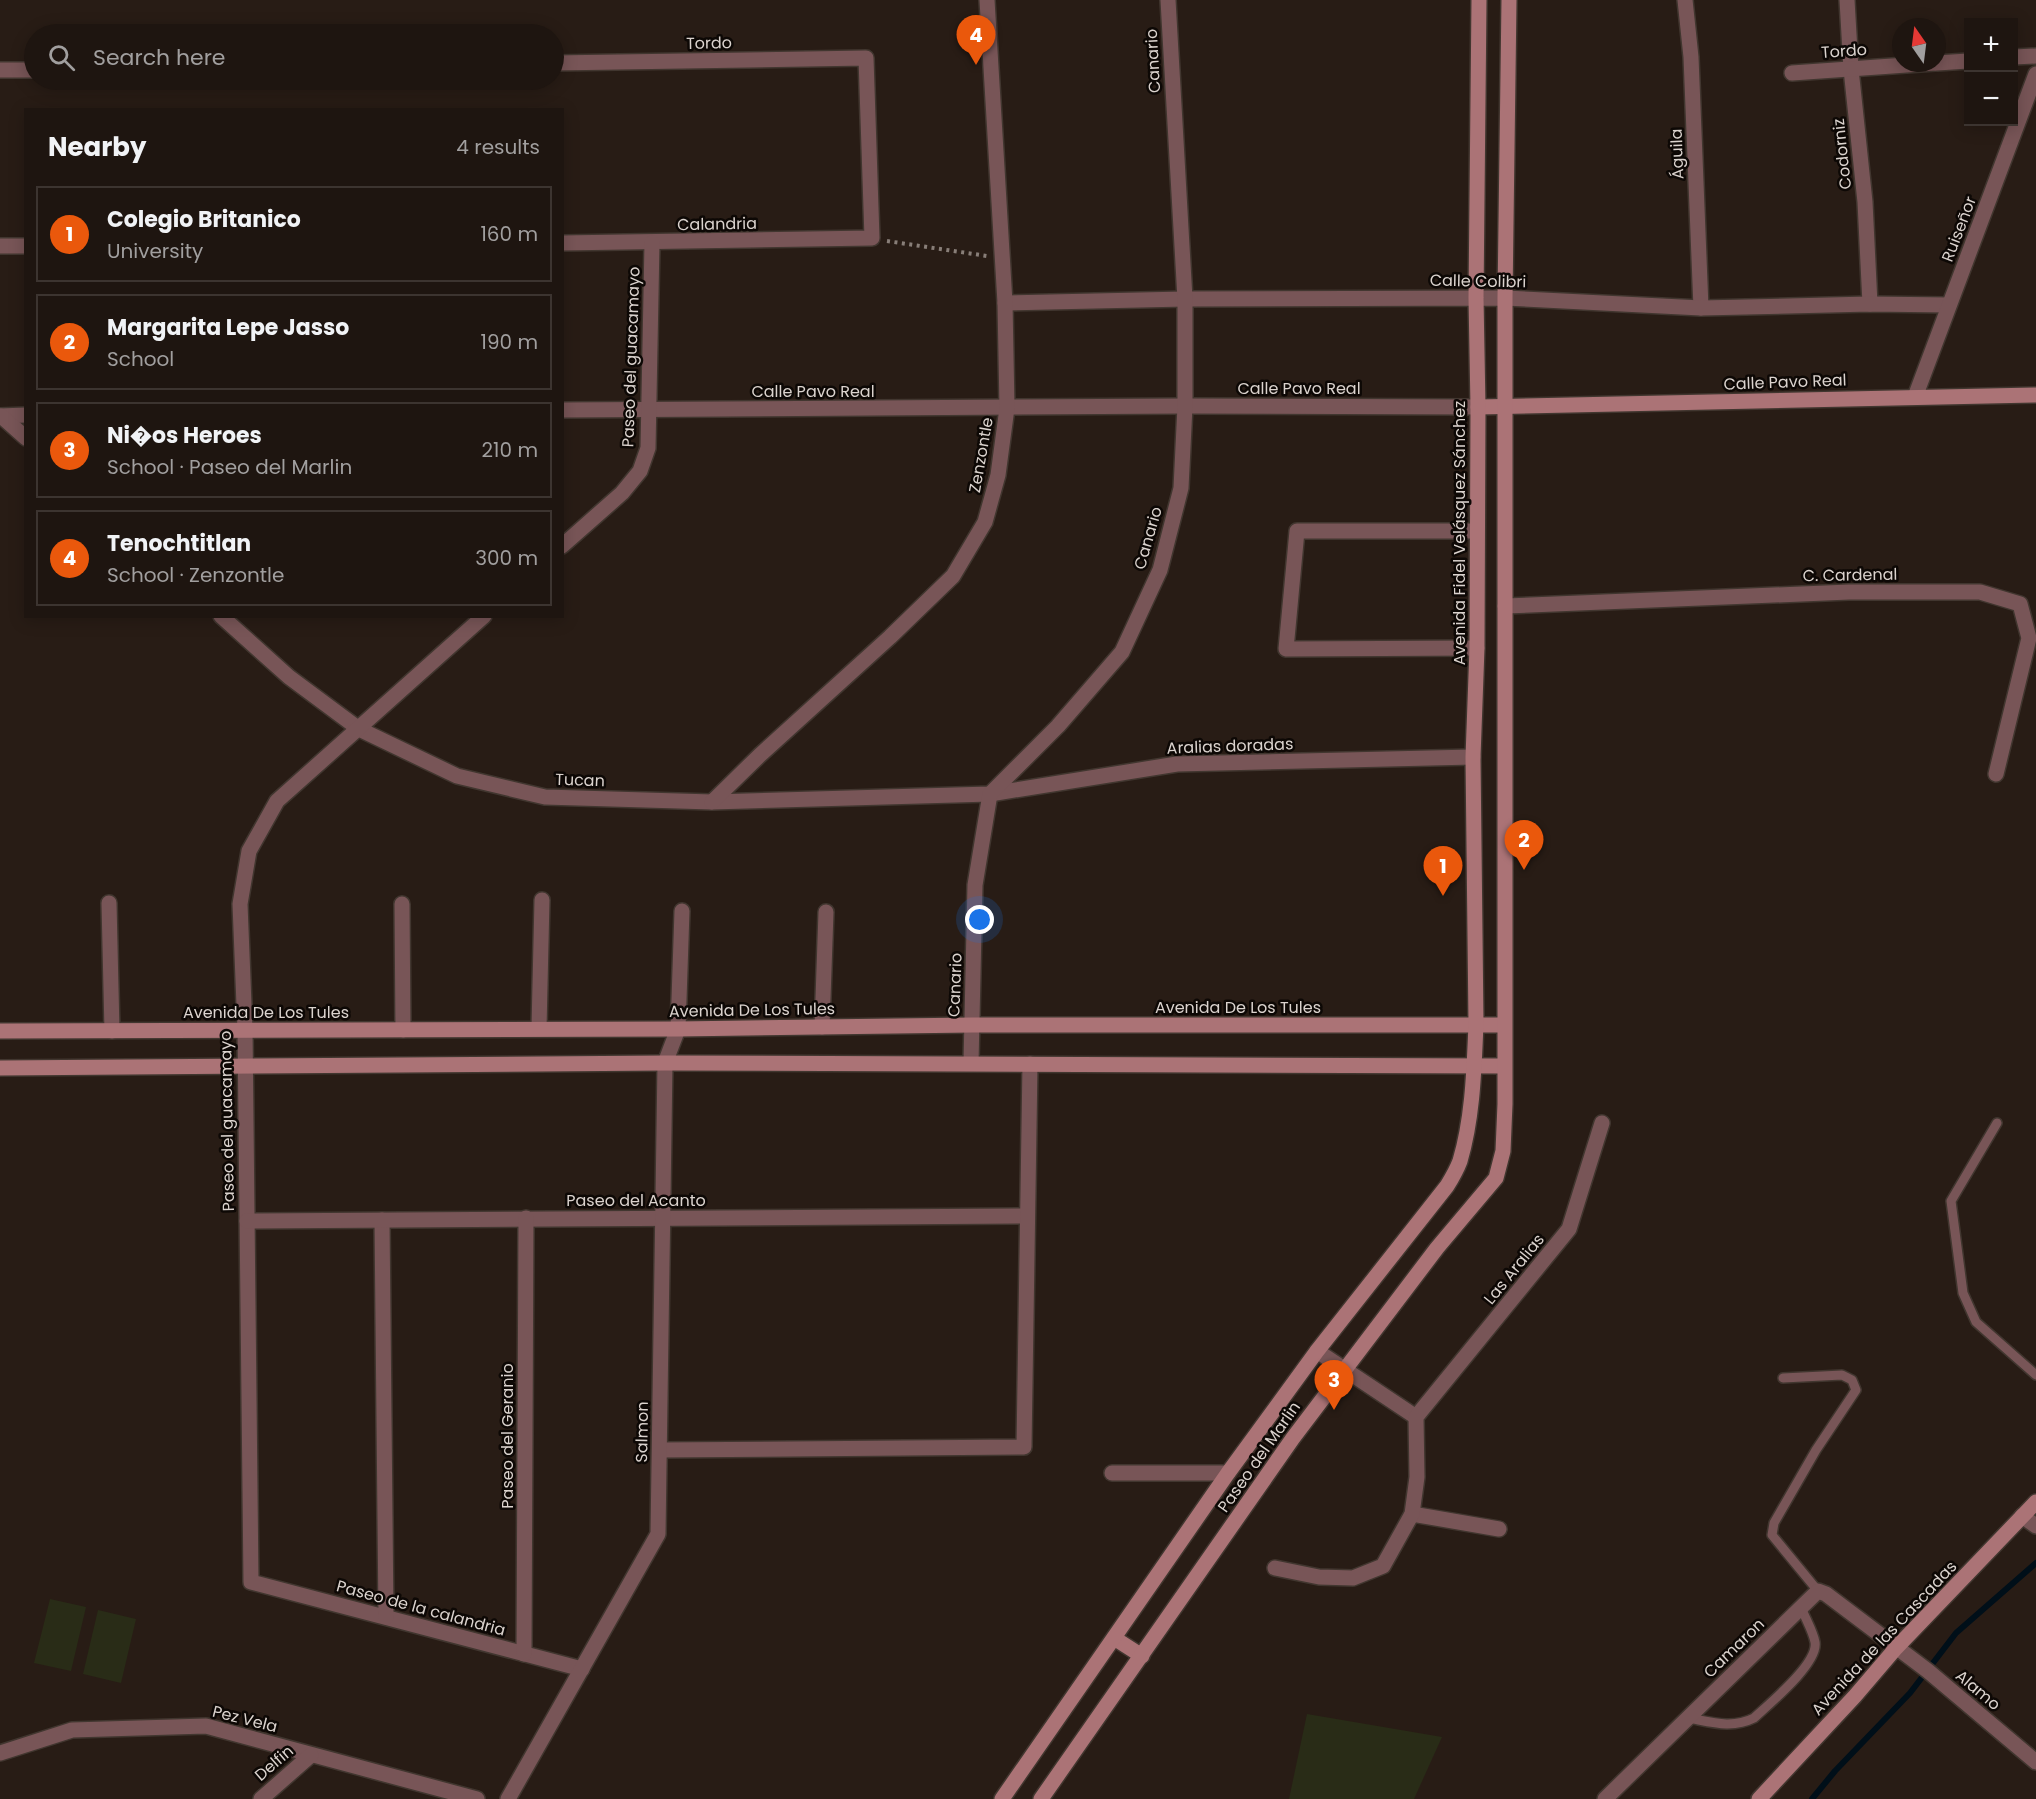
<!DOCTYPE html>
<html lang="en">
<head>
<meta charset="utf-8">
<style>
	:root { --surface:#1e1510; --page:#261e19; --text:#f1f3f6; --muted:#a19f9f; --line:#3c3430; --accent:#ea580c }
	body { margin:0; font-family:Poppins,sans-serif; background:var(--page); color:var(--text) }
	.controls { position:absolute; right:18px; top:18px; display:grid; overflow:hidden; border-radius:0px; box-shadow:0 3px 15px #0003 }
	.controls button { width:54px; height:54px; display:grid; place-items:center; padding:0; border:0; border-bottom:2px solid var(--line); background:var(--surface); color:var(--text); font:30px sans-serif }
	.compass { position:absolute; left:1892px; top:18px; width:54px; height:54px; border-radius:50%; background:var(--surface); box-shadow:0 3px 15px #0003; rotate:346deg }
	.you { position:absolute; left:980px; top:920px; width:21px; height:21px; margin:-15px; border:4px solid #fff; border-radius:50%; background:#1a73e8; box-shadow:0 0 0 9px #1a73e833 }
	.badge { display:grid; place-items:center; width:39px; height:39px; border-radius:50%; background:var(--accent); color:#fff; font-size:20px; font-weight:700 }
	.pin { position:absolute; translate:-50% -50px; filter:drop-shadow(0 2px 3px #0008) }
	.pin::after { content:''; position:absolute; top:32px; width:21px; height:18px; background:inherit; clip-path:polygon(0 0,100% 0,50% 100%) }
	.list { margin:0; padding:0; list-style:none }
	h2 { display:flex; justify-content:space-between; align-items:center; height:78px; margin:0; padding:0 24px; font-size:26px }
	h2 small { font-size:20px; font-weight:400; color:var(--muted) }
	.list li { display:grid; grid-template-columns:39px 1fr auto; gap:18px; align-items:center; box-sizing:border-box; height:96px; margin:0 12px 12px; padding:0 12px; border:2px solid var(--line); border-radius:0px }
	.list b { display:block; font-size:22px; white-space:nowrap }
	.list p { margin:0; font-size:20px; white-space:nowrap; color:var(--muted) }
	.list em { font-size:20px; font-style:normal; color:var(--muted) }
	.icon { flex:none; width:33px; height:33px; fill:none; stroke:currentColor; stroke-width:2; stroke-linecap:round; stroke-linejoin:round }
	.map { position:relative; flex:none; width:2036px; height:1799px; overflow:hidden }
	.search { position:absolute; background:var(--surface); box-shadow:0 3px 15px #0003; left:24px; top:24px; width:540px; height:66px; display:flex; align-items:center; gap:15px; box-sizing:border-box; padding:0 21px; border-radius:33px; color:var(--muted); font-size:22px }
	.panel { position:absolute; background:var(--surface); box-shadow:0 3px 15px #0003; left:24px; top:108px; width:540px; height:510px; border-radius:0px }
	.map>svg:first-child { display:block }
	.green { fill:#292c17 }
	.lines { fill:none; stroke-linecap:round; stroke-linejoin:round }
	.stream { stroke:#000f19; stroke-width:6 }
	.lane-casing { stroke:#41362f; stroke-width:12 }
	.street-casing { stroke:#41362f; stroke-width:18 }
	.secondary-casing { stroke:#41362f; stroke-width:18 }
	.path { stroke:#887e78; stroke-width:4; stroke-dasharray:3 4.5; stroke-linecap:butt }
	.lane { stroke:#785557; stroke-width:9 }
	.street { stroke:#785557; stroke-width:15 }
	.secondary { stroke:#ab7376; stroke-width:15 }
	.labels { text-anchor:middle; dominant-baseline:central; stroke-width:5; stroke-linejoin:round; paint-order:stroke }
	.street-label { font-size:16px; fill:#dbd3ce; stroke:#0d0805 }
</style>
</head>
<body>
<div class="map">
<svg width="2036" height="1799" viewBox="0 0 2036 1799">
	<rect width="100%" height="100%" fill="#281c15"/>
	<g class="green">
		<polygon points="50,1599 86,1607 71,1671 34,1663"/>
		<polygon points="98,1610 136,1619 121,1683 83,1674"/>
		<polygon points="1307,1714 1442,1737 1414,1799 1289,1799"/>
	</g>
	<g class="lines">
		<polyline class="stream" points="1812,1799 1835,1771 1910,1693 1956,1633 2036,1563"/>
		<g class="lane-casing">
			<g id="lane">
				<polyline points="1997,1123 1951,1201 1963,1293 1976,1322 2036,1375"/>
				<polyline points="1783,1378 1842,1375 1852,1380 1856,1390 1816,1450 1774,1523 1772,1535 1818,1591"/>
				<path d="M1688 1718C1711 1722 1732 1729 1754 1718 1769 1704 1819 1663 1815 1642 1813 1631 1805 1618 1801 1607"/>
			</g>
		</g>
		<g class="street-casing">
			<g id="street">
				<polyline points="1685,0 1691,57 1701,308"/>
				<polyline points="1847,0 1851,69 1865,202 1870,304"/>
				<polyline points="2014,57 2036,56"/>
				<polyline points="554,63 866,58 872,238 562,243"/>
				<polyline points="1937,63 1968,61"/>
				<polyline points="0,70 34,70"/>
				<polyline points="1792,73 1935,63"/>
				<polyline points="0,246 26,246"/>
				<polyline points="1005,303 1185,299 1505,298 1701,308 1870,304 1949,305"/>
				<polyline points="1915,397 2036,74"/>
				<polyline points="562,410 1185,406 1478,407"/>
				<polyline points="0,416 26,415"/>
				<polyline points="1,416 26,438"/>
				<polyline points="1477,531 1297,531 1286,649 1477,648"/>
				<polyline points="562,546 622,493 640,471 648,448 652,243"/>
				<polyline points="1505,606 1849,592 1980,592 2020,604 2029,638 1996,774"/>
				<polyline points="221,616 289,677 359,729 457,776 545,797 712,802 990,794 1177,764 1473,757"/>
				<polyline points="484,616 277,801 249,851 240,904 245,1030 251,1582 582,1669"/>
				<polyline points="712,802 760,755 890,637 953,576 985,522 998,475 1007,408 1005,303 987,0"/>
				<polyline points="109,903 112,1031"/>
				<polyline points="402,904 403,1030"/>
				<polyline points="822,1027 826,912"/>
				<polyline points="539,1028 542,900"/>
				<polyline points="971,1063 975,885 990,794 1058,726 1122,652 1160,570 1181,488 1185,406 1185,299 1168,0"/>
				<polyline points="382,1220 386,1617"/>
				<polyline points="247,1221 1026,1216"/>
				<polyline points="1317,1351 1416,1417"/>
				<polyline points="660,1450 1024,1447 1030,1064"/>
				<polyline points="1112,1473 1228,1473"/>
				<polyline points="1412,1514 1499,1529"/>
				<polyline points="2022,1516 2036,1526"/>
				<polyline points="1275,1568 1319,1577 1353,1578 1383,1566 1412,1514 1417,1477 1416,1417 1569,1229 1602,1123"/>
				<polyline points="524,1654 526,1218"/>
				<polyline points="0,1753 72,1730 206,1726 477,1799"/>
				<polyline points="261,1799 311,1755"/>
				<polyline points="508,1799 658,1534 665,1063 678,1029 682,911"/>
				<polyline points="1605,1799 1818,1591 1826,1594 1928,1671 2036,1762"/>
			</g>
		</g>
		<g class="secondary-casing">
			<g id="secondary">
				<polyline points="1478,407 2036,395"/>
				<polyline points="0,1031 678,1029 972,1025 1504,1025"/>
				<polyline points="0,1068 665,1063 1504,1066"/>
				<polyline points="1114,1638 1142,1656"/>
				<path d="M1002 1799 1228 1473 1317 1351 1447 1186C1452 1178 1457 1169 1460 1161 1473 1117 1474 1069 1476 1024L1473 757 1477 648 1478 407 1476 298 1479 0"/>
				<polyline points="1041,1799 1293,1438 1437,1248 1496,1178 1503,1151 1505,1104 1505,298 1509,0"/>
				<polyline points="1759,1799 1855,1696 1896,1648 2036,1502"/>
			</g>
		</g>
		<polyline class="path" points="887,241 987,256"/>
		<use href="#lane" class="lane"/>
		<use href="#street" class="street"/>
		<use href="#secondary" class="secondary"/>
	</g>
	<g class="labels">
		<g class="street-label">
			<text transform="translate(709 43) rotate(-1)">Tordo</text>
			<text transform="translate(1844 51) rotate(-4)">Tordo</text>
			<text transform="translate(1153 61) rotate(-93)">Canario</text>
			<text transform="translate(1677 154) rotate(-92)">Águila</text>
			<text transform="translate(1842 154) rotate(-96)">Codorniz</text>
			<text transform="translate(717 224) rotate(-1)">Calandria</text>
			<text transform="translate(1959 229) rotate(-69)">Ruiseñor</text>
			<text transform="translate(1478 281) rotate(1)">Calle Colibri</text>
			<text transform="translate(631 357) rotate(-88)">Paseo del guacamayo</text>
			<text transform="translate(1785 382) rotate(-2)">Calle Pavo Real</text>
			<text x="1299" y="388">Calle Pavo Real</text>
			<text x="813" y="391">Calle Pavo Real</text>
			<text transform="translate(981 455) rotate(-80)">Zenzontle</text>
			<text transform="translate(1459 533) rotate(-90)">Avenida Fidel Velásquez Sánchez</text>
			<text transform="translate(1148 538) rotate(-74)">Canario</text>
			<text transform="translate(1850 575) rotate(-1)">C. Cardenal</text>
			<text transform="translate(1230 746) rotate(-2)">Aralias doradas</text>
			<text transform="translate(580 780) rotate(2)">Tucan</text>
			<text transform="translate(955 985) rotate(-88)">Canario</text>
			<text x="1238" y="1007">Avenida De Los Tules</text>
			<text transform="translate(752 1010) rotate(-1)">Avenida De Los Tules</text>
			<text x="266" y="1012">Avenida De Los Tules</text>
			<text transform="translate(227 1121) rotate(-91)">Paseo del guacamayo</text>
			<text x="636" y="1200">Paseo del Acanto</text>
			<text transform="translate(1514 1269) rotate(-51)">Las Aralias</text>
			<text transform="translate(642 1432) rotate(-89)">Salmon</text>
			<text transform="translate(507 1436) rotate(-90)">Paseo del Geranio</text>
			<text transform="translate(1259 1457) rotate(-55)">Paseo del Marlin</text>
			<text transform="translate(421 1608) rotate(15)">Paseo de la calandria</text>
			<text transform="translate(1884 1638) rotate(-47)">Avenida de las Cascadas</text>
			<text transform="translate(1734 1648) rotate(-44)">Camaron</text>
			<text transform="translate(1978 1690) rotate(40)">Alamo</text>
			<text transform="translate(245 1719) rotate(14)">Pez Vela</text>
			<text transform="translate(274 1763) rotate(-41)">Delfin</text>
		</g>
	</g>
</svg>
<div class="controls">
<button>+</button>
<button>−</button>
</div>
<svg class="compass" viewBox="-18 -18 36 36"><path d="M0-13l5 13h-10z" fill="#e53935"/><path d="M0 13l5-13h-10z" fill="#a19f9f"/></svg>
<div class="you"></div>
<div class="pin badge" style="left:1443px;top:896px">1</div>
<div class="pin badge" style="left:1524px;top:870px">2</div>
<div class="pin badge" style="left:1334px;top:1410px">3</div>
<div class="pin badge" style="left:976px;top:65px">4</div>
<div class="search"><svg class="icon" aria-label="search" viewBox="0 0 24 24"><circle cx="10" cy="10" r="6"/><path d="M15 15l6 6"/></svg>Search here</div>
<section class="panel">
<h2>Nearby<small>4 results</small></h2>
<ul class="list">
<li><span class="badge">1</span><div><b>Colegio Britanico</b><p>University</p></div><em>160 m</em></li>
<li><span class="badge">2</span><div><b>Margarita Lepe Jasso</b><p>School</p></div><em>190 m</em></li>
<li><span class="badge">3</span><div><b>Ni�os Heroes</b><p>School · Paseo del Marlin</p></div><em>210 m</em></li>
<li><span class="badge">4</span><div><b>Tenochtitlan</b><p>School · Zenzontle</p></div><em>300 m</em></li>
</ul>
</section>
</div>
</body>
</html>
